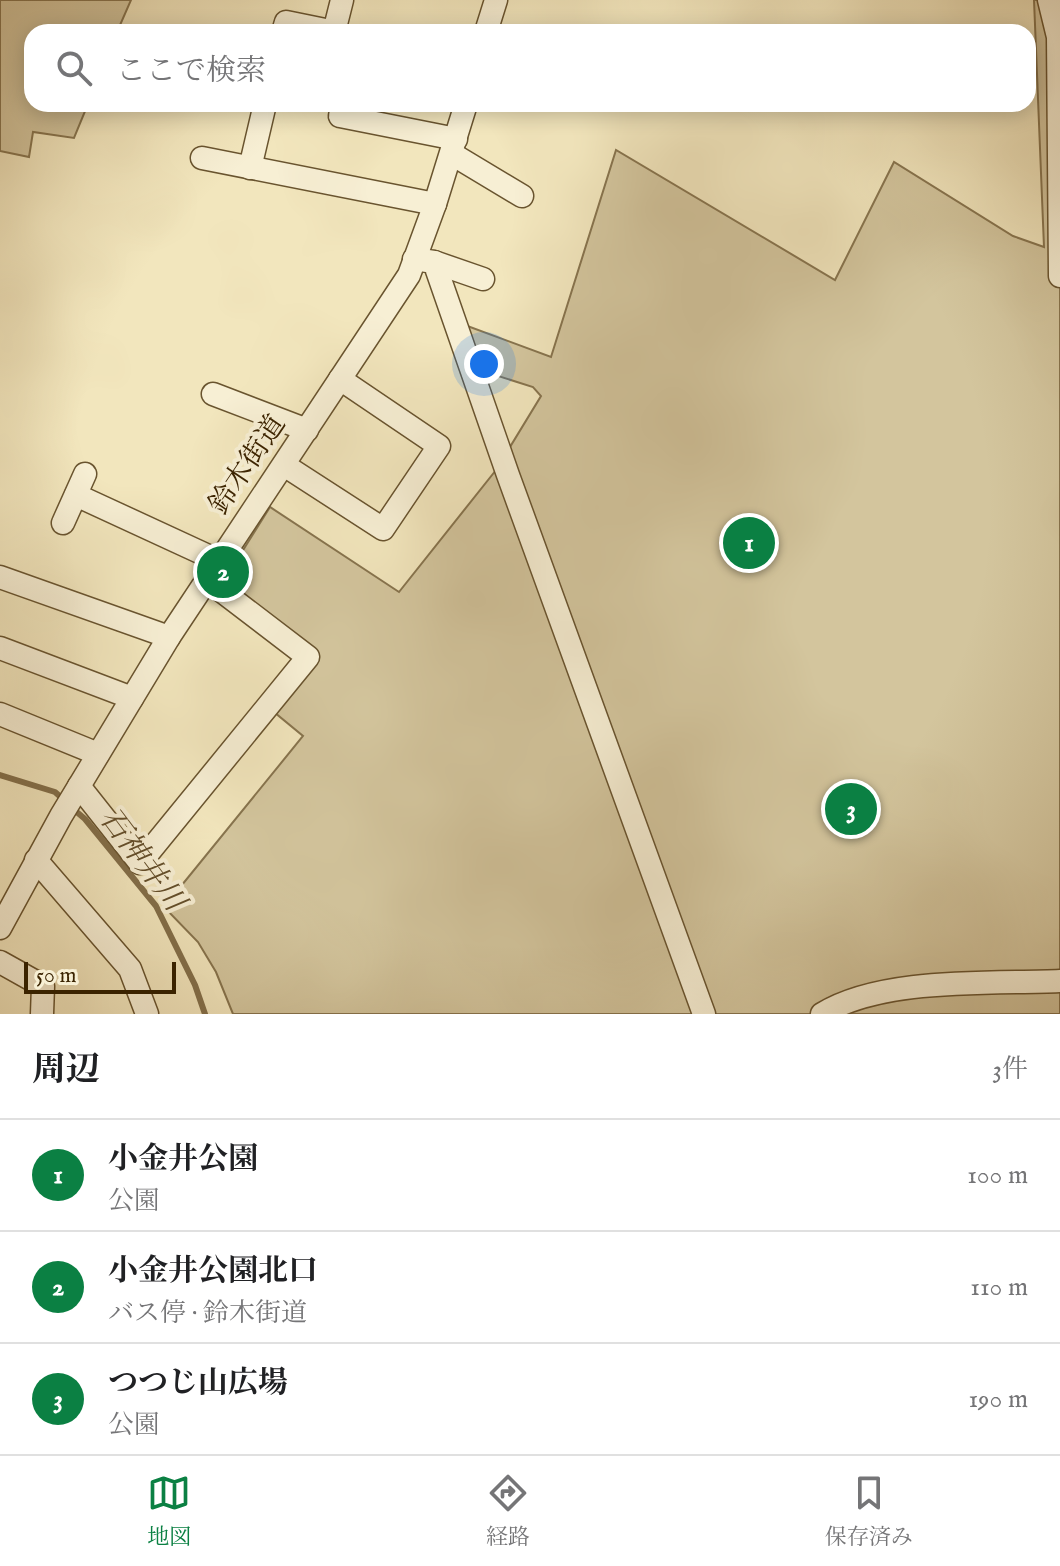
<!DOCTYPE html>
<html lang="ja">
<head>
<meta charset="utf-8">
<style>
	:root { --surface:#fff; --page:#f6f6f6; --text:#202124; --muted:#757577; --line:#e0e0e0; --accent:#0b8043 }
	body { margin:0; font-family:"IM FELL English","Noto Serif JP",serif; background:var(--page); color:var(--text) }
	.scale { position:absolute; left:24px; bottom:20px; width:152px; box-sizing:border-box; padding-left:8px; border:4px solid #3b2300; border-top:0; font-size:22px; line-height:28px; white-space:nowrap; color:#3b2300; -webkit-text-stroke:6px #f7efd4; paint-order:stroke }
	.you { position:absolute; left:484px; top:364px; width:28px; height:28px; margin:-20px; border:6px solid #fff; border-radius:50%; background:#1a73e8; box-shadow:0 0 0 12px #1a73e833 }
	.badge { display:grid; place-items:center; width:52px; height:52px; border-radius:50%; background:var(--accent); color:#fff; font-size:26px; font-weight:700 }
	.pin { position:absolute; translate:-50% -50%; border:4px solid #fff; box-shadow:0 2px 8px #0006 }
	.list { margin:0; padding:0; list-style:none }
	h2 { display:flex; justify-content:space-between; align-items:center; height:104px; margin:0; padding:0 32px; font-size:34px }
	h2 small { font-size:26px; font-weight:400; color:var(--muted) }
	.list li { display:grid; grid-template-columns:52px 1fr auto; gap:24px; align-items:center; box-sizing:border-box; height:112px; padding:0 32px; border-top:2px solid var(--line) }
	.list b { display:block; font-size:30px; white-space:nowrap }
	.list p { margin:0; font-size:26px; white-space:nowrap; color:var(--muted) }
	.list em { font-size:26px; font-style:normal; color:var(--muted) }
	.icon { flex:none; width:44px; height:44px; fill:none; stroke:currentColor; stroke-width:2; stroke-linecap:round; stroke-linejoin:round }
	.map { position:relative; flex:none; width:1060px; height:1014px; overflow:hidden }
	.search { position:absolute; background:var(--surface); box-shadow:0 4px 20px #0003; left:24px; right:24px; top:24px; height:88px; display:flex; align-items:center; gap:20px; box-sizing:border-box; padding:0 28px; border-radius:24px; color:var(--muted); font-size:30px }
	.sheet { height:440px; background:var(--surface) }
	nav { display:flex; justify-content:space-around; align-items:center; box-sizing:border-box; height:112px; border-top:2px solid var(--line); background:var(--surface); font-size:22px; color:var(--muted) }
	nav a { display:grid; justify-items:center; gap:4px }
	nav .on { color:var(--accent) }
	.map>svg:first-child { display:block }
	.green { fill:#d3c59d; stroke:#87744e; stroke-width:2 }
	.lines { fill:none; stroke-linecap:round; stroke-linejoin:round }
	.stream { stroke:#84704b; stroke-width:6 }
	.minor-casing { stroke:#69542f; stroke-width:25 }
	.minor { stroke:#f7efd4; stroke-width:22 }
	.labels { text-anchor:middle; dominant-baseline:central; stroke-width:8; stroke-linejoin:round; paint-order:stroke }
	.street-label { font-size:28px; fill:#3b2300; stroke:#f7efd4 }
	.water-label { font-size:30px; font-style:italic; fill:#65502c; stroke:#f7efd4 }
</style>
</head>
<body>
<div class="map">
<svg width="1060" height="1014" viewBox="0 0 1060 1014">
	<rect width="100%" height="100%" fill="#f2e6bd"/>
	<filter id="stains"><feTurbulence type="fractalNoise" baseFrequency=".0025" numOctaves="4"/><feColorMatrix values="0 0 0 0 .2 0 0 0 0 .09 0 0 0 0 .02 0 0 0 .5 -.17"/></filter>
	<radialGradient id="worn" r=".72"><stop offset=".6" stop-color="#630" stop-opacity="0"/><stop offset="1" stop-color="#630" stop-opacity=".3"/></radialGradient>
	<g class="green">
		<polygon points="0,0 131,0 117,32 32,32 32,104 88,104 74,138 33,132 29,157 0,151"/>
		<polygon points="1034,0 1060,0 1060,1014 233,1014 216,972 198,942 164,907 303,736 274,712 318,656 225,579 270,507 399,592 496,470 541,396 533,387 479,370 462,324 551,357 616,150 835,280 894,162 1013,236 1044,247"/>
	</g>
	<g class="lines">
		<g class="stream">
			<polyline points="0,775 55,792 64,800"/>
			<polyline points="72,808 85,819 156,906 195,985 205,1014"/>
		</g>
		<g class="minor-casing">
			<g id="minor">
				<polyline points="1049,0 1058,37 1060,276"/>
				<polyline points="283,32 286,22 335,32"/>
				<polyline points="334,32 342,0"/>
				<polyline points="486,32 496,0"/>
				<polyline points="343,104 340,116 456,139"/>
				<polyline points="452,154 522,196"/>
				<polyline points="202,158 435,204"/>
				<polyline points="250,168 265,104"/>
				<polyline points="414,259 434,262 508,475 704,1014"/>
				<polyline points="434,262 483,279"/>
				<polyline points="213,394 307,430"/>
				<polyline points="284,465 383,529 439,446 340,379"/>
				<polyline points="76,495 219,561"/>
				<polyline points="63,523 85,474"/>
				<polyline points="0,577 169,637"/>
				<polyline points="0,648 132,698"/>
				<polyline points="0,714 98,754"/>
				<polyline points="79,786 140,863 308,657 206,579"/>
				<polyline points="36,860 130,969 147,1014"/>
				<polyline points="0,928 61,816 169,637 409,275 435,204 466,104"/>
				<polyline points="0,962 43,986 42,1014"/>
				<path d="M822 1014C882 977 990 984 1060 981"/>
			</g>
		</g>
		<use href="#minor" class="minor"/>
	</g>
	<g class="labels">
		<g class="street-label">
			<text transform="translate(248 465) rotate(-56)">鈴木街道</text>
		</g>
		<g class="water-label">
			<text transform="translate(141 860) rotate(53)">石神井川</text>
		</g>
	</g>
	<rect width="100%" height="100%" filter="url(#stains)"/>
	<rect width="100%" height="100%" fill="url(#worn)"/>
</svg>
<div class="scale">50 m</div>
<div class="you"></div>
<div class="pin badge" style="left:749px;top:543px">1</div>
<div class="pin badge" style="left:223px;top:572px">2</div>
<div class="pin badge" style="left:851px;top:809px">3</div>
<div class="search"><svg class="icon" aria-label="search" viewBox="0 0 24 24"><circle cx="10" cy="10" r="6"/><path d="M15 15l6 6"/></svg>ここで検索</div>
</div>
<section class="sheet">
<h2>周辺<small>3件</small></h2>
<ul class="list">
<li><span class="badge">1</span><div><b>小金井公園</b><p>公園</p></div><em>100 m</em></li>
<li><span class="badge">2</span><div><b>小金井公園北口</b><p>バス停 · 鈴木街道</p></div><em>110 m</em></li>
<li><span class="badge">3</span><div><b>つつじ山広場</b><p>公園</p></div><em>190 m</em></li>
</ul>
</section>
<nav>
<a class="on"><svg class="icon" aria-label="map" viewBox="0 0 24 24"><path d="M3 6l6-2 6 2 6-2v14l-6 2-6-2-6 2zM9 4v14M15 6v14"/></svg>地図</a>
<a><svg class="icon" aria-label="directions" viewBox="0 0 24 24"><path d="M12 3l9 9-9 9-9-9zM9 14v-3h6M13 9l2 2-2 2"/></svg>経路</a>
<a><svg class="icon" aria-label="saved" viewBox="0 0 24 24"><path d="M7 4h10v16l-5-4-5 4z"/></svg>保存済み</a>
</nav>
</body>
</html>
